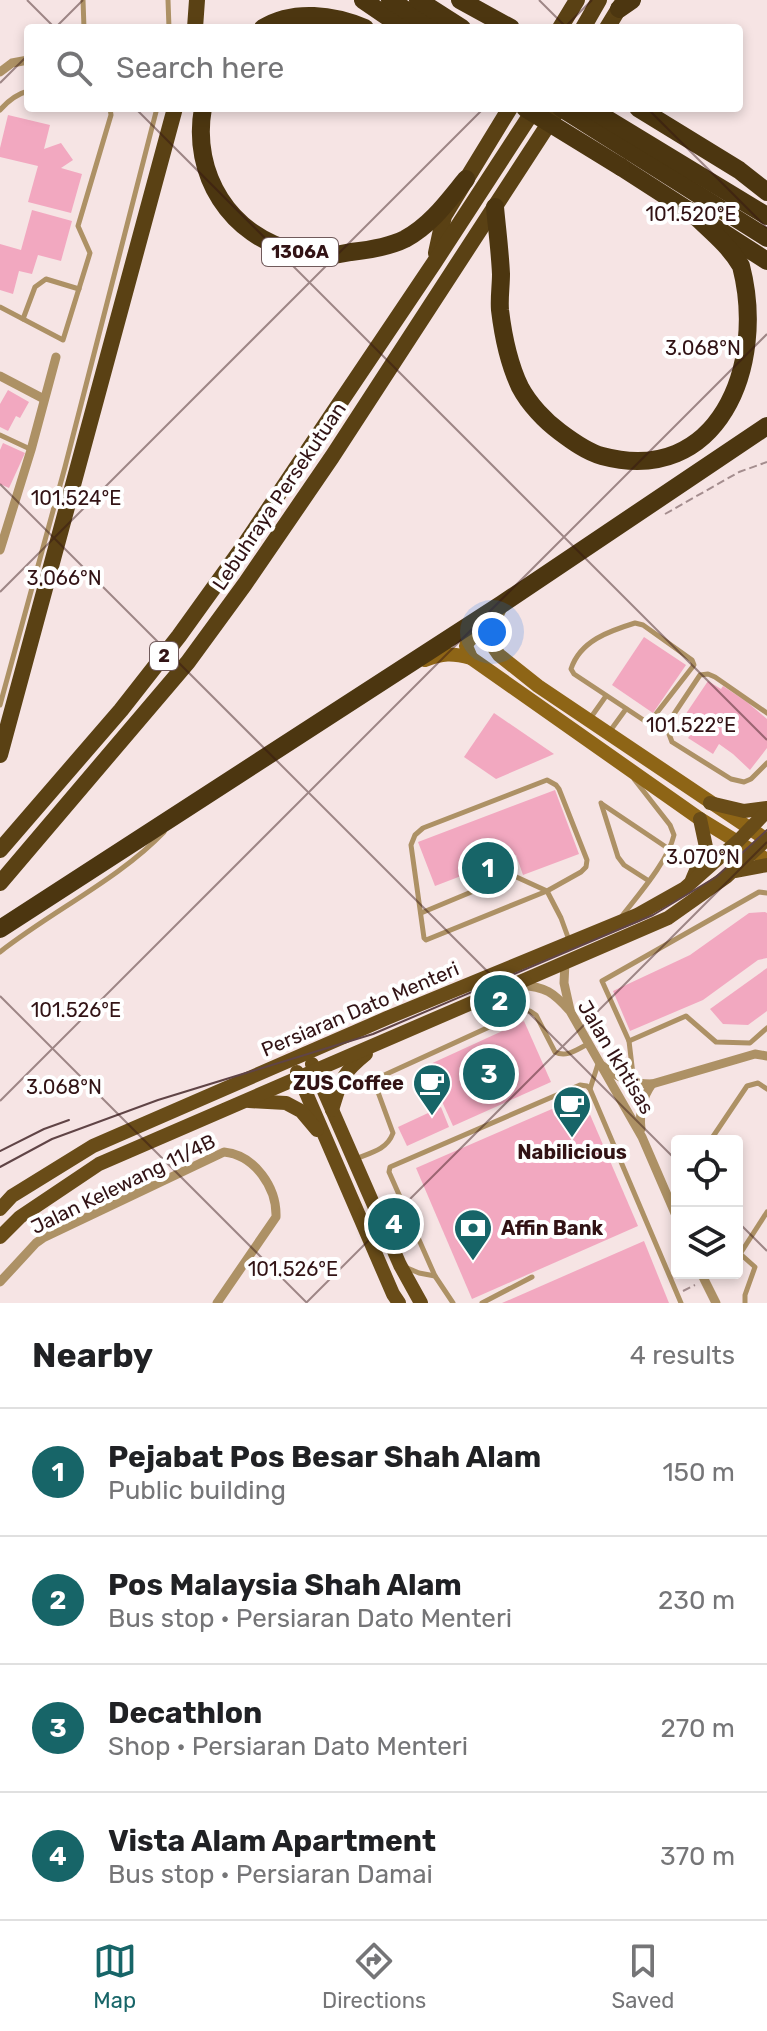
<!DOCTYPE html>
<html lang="en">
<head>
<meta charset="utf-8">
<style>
	:root { --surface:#fff; --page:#f6f6f6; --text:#202124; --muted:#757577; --line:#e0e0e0; --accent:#176568 }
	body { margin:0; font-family:Rubik,sans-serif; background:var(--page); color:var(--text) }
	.controls { position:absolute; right:24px; bottom:24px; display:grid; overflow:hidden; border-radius:8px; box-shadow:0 4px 12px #0003 }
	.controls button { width:72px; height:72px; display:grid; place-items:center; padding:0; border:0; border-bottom:2px solid var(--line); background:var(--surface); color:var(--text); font:40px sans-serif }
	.you { position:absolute; left:492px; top:632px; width:28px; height:28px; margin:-20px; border:6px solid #fff; border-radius:50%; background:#1a73e8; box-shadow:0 0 0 12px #1a73e833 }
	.badge { display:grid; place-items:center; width:52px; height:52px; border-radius:50%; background:var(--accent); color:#fff; font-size:26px; font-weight:700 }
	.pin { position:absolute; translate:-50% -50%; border:4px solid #fff; box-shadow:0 2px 8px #0006 }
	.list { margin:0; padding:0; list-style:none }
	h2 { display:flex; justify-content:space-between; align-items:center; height:104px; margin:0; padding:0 32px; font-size:34px }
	h2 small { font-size:26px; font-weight:400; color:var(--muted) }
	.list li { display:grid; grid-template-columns:52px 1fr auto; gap:24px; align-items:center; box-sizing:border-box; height:128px; padding:0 32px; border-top:2px solid var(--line) }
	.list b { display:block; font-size:30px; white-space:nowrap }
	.list p { margin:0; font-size:26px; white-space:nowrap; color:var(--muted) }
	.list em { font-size:26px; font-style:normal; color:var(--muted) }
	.icon { flex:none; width:44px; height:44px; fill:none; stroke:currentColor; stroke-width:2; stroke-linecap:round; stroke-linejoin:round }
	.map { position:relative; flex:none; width:767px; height:1303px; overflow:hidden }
	.search { position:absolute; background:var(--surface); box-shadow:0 4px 12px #0003; left:24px; right:24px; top:24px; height:88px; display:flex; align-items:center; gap:20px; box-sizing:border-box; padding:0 28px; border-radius:8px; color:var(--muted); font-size:30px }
	.sheet { height:616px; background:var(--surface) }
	nav { display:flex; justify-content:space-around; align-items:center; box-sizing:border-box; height:112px; border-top:2px solid var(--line); background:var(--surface); font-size:22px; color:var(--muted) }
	nav a { display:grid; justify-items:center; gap:4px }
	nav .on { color:var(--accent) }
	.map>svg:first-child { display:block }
	.building { fill:#f2a8c0 }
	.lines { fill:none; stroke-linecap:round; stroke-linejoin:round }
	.path { stroke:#a48d8e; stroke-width:2; stroke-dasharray:8 4; stroke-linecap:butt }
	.service { stroke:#ad9165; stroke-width:5 }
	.minor { stroke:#ad9165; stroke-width:9 }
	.secondary { stroke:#8e6516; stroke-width:14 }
	.primary { stroke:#694c18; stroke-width:14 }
	.trunk { stroke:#5a4114; stroke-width:16 }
	.motorway { stroke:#4c3610; stroke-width:18 }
	.tram { stroke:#604446; stroke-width:2 }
	.motorway-bridge { stroke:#4c3610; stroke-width:18 }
	.ticks { fill:none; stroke:#321315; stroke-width:2; stroke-opacity:0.45 }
	.labels { text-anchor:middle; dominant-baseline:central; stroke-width:8; stroke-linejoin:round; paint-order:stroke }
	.shield { fill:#fff; stroke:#705a5b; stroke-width:2 }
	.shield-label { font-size:18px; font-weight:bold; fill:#321315 }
	.street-label { font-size:20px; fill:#321315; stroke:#fff }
	.poi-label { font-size:20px; font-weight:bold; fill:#321315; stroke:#fff; text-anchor:end }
	.ticks-label { font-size:20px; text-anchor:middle; fill:#321315; stroke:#fff; stroke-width:8; stroke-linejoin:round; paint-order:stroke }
</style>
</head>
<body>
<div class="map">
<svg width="767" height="1303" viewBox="0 0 767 1303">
	<rect width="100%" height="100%" fill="#f6e4e4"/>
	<g class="building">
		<polygon points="8,115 50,125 44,149 61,143 73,160 61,168 82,174 71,213 28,202 38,166 0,157 0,148"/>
		<polygon points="32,210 72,221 61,261 38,255 32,274 19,271 13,294 0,290 0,244 21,250"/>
		<polygon points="8,390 29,402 20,418 16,416 8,431 0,427 0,404"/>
		<polygon points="3,443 25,453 9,488 0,484 0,450"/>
		<polygon points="644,637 686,665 653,713 612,685"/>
		<polygon points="708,681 721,689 723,686 747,702 767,719 767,748 750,770 733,754 719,744 713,754 688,738 692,733 679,724"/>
		<polygon points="494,713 554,754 496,779 464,757"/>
		<polygon points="555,790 579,854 523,875 516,855 435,886 418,842"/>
		<polygon points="765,912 767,913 767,958 758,960 703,1000 630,1031 613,991 690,955 749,913"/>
		<polygon points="767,968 767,1011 748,1025 723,1024 710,1009"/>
		<polygon points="524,1021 551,1082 453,1126 426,1066"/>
		<polygon points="582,1096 638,1226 472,1299 416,1168"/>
		<polygon points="441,1107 449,1127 407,1146 398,1127"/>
		<polygon points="644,1241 669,1303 502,1303"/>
	</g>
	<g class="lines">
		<g class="path">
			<polyline points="665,514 739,472 767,462"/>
			<polyline points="683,1291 695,1285"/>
		</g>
		<g class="service">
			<polyline points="83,0 84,28"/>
			<polyline points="168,0 169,28"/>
			<path d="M0 110C7 102 17 94 28 91"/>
			<polyline points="0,307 63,340 90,253 78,226 111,115 110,108"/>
			<polyline points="23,319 35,287 46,279 79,289"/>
			<polyline points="0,435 30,449"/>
			<path d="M635 623 643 625 692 660 694 665 652 719 645 721 574 674 571 669C580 641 609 631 635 623Z"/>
			<polyline points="0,705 65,467 157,108"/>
			<polyline points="767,713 715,677 708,674 700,675 666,726 672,742 731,779 744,782 751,779 767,763"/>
			<polyline points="589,720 606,696"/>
			<polyline points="610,731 626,709"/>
			<polygon points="547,780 556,785 559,789 587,860 586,867 581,872 547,891 426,940 424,938 411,845 415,835 423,828"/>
			<polyline points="601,803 618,857 624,865 649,881"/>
			<polyline points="602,804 669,849"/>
			<polyline points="421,913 512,875 547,891 561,918 569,940"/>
			<path d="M622 916C639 894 668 861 674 835L670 825 634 779"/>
			<path d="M0 952C52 911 119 879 164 832"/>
			<polyline points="629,1041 686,1016 716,1042 750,1043 767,1028"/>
			<polyline points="598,1064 590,1089 681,1303"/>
			<polyline points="634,1083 629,1041 602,981 759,892 767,893"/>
			<polyline points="710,1141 747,1086 758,1083 767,1089"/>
			<path d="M355 1159C370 1153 387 1150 393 1133L375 1084 380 1077 524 1011H530L536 1015 555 1052C567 1058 577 1049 588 1044"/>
			<polyline points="737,1251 755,1267 745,1295 745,1303"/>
			<polyline points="740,1254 767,1212"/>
			<polyline points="405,1267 419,1273 435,1276"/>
			<polyline points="453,1303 435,1276 389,1172 390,1167 580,1085 587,1086 590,1089"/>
			<polyline points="482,1303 532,1277"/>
		</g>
		<g class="minor">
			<polyline points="0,72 12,63 28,60"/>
			<polyline points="0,376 44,399"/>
			<polyline points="0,550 31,450 56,357"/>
			<polyline points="565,962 564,983 570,1010"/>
			<path d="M520 985C546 987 553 992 570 1011L642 1137 677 1218"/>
			<path d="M601 1065C620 1078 629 1084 652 1084L755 1054 767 1056"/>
			<path d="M641 1129C639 1112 642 1098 652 1084"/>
			<polyline points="701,1273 716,1303"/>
			<path d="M0 1282 36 1243 43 1238 224 1152C255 1155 277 1188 276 1217L217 1303"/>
		</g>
		<g class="secondary">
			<polyline points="502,604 491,627 490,642 499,655 538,686 767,840"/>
			<path d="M471 658 466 646C472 633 480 636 490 642"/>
			<path d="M425 660C442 653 453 653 471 658L700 819 767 860"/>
		</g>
		<g class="primary">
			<polyline points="710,803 744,811 767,808"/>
			<polyline points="736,871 767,865"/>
			<polyline points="692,880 706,847 700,819"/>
			<polyline points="312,1064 400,1265 421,1303"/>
			<polyline points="297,1072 393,1294 399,1303"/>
			<polyline points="249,1101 286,1103 301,1111 317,1130"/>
			<path d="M332 1110C341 1081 341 1074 366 1054"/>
			<polyline points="0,1209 12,1196 93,1146 387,1018 637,915 685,888 738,841 767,811"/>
			<polyline points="0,1237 20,1217 99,1164 668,918 726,877 767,839"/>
		</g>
		<g class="trunk">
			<polyline points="195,28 197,0"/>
			<polyline points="560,28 577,0"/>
			<polyline points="583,28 599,0"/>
			<polyline points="607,28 624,0"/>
			<polyline points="436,253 444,216 510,108"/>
			<polyline points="0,755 175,108"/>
			<polyline points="0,850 121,710 179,636 243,547 434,263 535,108"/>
			<polyline points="0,883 188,662 245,584 332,457 559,108"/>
		</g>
		<g class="motorway">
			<polyline points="363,0 404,28"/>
			<polyline points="390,0 434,28"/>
			<polyline points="418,0 462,28"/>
			<polyline points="460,0 511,28"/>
			<polyline points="619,9 632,0"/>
			<path d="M263 28C294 9 334 15 365 28"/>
			<path d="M203 108C191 174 230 237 297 252 304 254 313 256 321 256 331 256 341 254 351 252 369 250 389 247 405 239 431 225 448 201 466 179"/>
			<polyline points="561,108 767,238"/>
			<polyline points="589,108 767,216"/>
			<polyline points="638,108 739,170 767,192"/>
			<polyline points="621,167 767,261"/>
			<path d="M495 207C497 229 500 252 501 274 501 286 499 298 500 310 503 335 509 364 520 387 529 404 545 421 560 432 572 441 587 452 602 456 718 487 767 366 741 266 729 245 708 229 691 212"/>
			<polyline points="0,929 502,604 767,426"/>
		</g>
		<g class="tram">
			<polyline points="0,1151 44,1129 69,1120"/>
			<polyline points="0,1167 52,1139 158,1100 373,1034 653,915 716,877 767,830"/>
		</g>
		<polyline class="motorway-bridge" points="525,108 621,167"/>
	</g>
	<path class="ticks" d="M27 0 55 28M539 0 567 28M55 28 83 0M564 28 592 0M0 83 28 55M135 108 767 740M647 108 767 228M0 484 677 1161M0 592 484 108M0 996 307 1303M0 1101 767 334M737 1221 767 1251M306 1303 767 842"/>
	<defs>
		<g id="cafe-pin" transform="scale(2)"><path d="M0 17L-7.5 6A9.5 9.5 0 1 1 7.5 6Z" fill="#176568" stroke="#fff"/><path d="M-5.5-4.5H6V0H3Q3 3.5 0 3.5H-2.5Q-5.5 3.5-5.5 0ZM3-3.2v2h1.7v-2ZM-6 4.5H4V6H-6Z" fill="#fff"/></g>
		<g id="bank-pin" transform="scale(2)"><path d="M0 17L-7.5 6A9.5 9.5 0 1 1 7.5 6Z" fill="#176568" stroke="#fff"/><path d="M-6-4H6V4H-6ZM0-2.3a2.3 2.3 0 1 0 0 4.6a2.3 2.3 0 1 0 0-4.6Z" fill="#fff"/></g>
	</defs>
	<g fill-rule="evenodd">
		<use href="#cafe-pin" x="432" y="1083"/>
		<use href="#cafe-pin" x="572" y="1105"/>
		<use href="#bank-pin" x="473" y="1228"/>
	</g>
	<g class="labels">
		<g class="shield">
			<rect x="262" y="238" width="76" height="28" rx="6"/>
			<rect x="150" y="642" width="28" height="28" rx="6"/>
		</g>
		<g class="shield-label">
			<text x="300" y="252">1306A</text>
			<text x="164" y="656">2</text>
		</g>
		<g class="street-label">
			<text transform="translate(279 496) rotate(-56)">Lebuhraya Persekutuan</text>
			<text transform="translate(360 1009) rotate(-23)">Persiaran Dato Menteri</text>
			<text transform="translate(616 1057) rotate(59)">Jalan Ikhtisas</text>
			<text transform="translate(123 1184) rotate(-26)">Jalan Kelewang 11/4B</text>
		</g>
		<g class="poi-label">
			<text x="404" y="1083">ZUS Coffee</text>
			<text x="572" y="1152" text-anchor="middle">Nabilicious</text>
			<text x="501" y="1228" text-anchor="start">Affin Bank</text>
		</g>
	</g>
	<g class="ticks-label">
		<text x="691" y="221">101.520°E</text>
		<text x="703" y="355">3.068°N</text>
		<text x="76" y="505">101.524°E</text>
		<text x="64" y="585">3.066°N</text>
		<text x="691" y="732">101.522°E</text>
		<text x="703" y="864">3.070°N</text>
		<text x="76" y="1017">101.526°E</text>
		<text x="64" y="1094">3.068°N</text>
		<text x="293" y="1276">101.526°E</text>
	</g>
</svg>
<div class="controls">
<button><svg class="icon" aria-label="locate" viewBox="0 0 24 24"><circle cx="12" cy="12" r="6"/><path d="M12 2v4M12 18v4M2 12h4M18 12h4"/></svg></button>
<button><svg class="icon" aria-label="layers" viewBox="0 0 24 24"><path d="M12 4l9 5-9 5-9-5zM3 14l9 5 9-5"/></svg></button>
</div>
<div class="you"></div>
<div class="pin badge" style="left:488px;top:868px">1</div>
<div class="pin badge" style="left:500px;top:1001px">2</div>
<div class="pin badge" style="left:489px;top:1074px">3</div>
<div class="pin badge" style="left:394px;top:1224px">4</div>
<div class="search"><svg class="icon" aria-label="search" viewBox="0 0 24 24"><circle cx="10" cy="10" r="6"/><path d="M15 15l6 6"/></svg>Search here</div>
</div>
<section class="sheet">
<h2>Nearby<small>4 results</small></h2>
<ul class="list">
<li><span class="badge">1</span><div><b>Pejabat Pos Besar Shah Alam</b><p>Public building</p></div><em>150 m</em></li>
<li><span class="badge">2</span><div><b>Pos Malaysia Shah Alam</b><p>Bus stop · Persiaran Dato Menteri</p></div><em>230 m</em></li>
<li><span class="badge">3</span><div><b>Decathlon</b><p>Shop · Persiaran Dato Menteri</p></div><em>270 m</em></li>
<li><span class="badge">4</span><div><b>Vista Alam Apartment</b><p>Bus stop · Persiaran Damai</p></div><em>370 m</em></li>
</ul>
</section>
<nav>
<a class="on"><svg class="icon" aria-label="map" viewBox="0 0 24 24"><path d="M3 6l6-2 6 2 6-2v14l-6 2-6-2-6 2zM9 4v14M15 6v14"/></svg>Map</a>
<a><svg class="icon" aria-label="directions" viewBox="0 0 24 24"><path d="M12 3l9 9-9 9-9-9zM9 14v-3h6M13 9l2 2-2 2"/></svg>Directions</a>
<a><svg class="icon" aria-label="saved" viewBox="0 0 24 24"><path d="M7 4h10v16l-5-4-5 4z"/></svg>Saved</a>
</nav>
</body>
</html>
